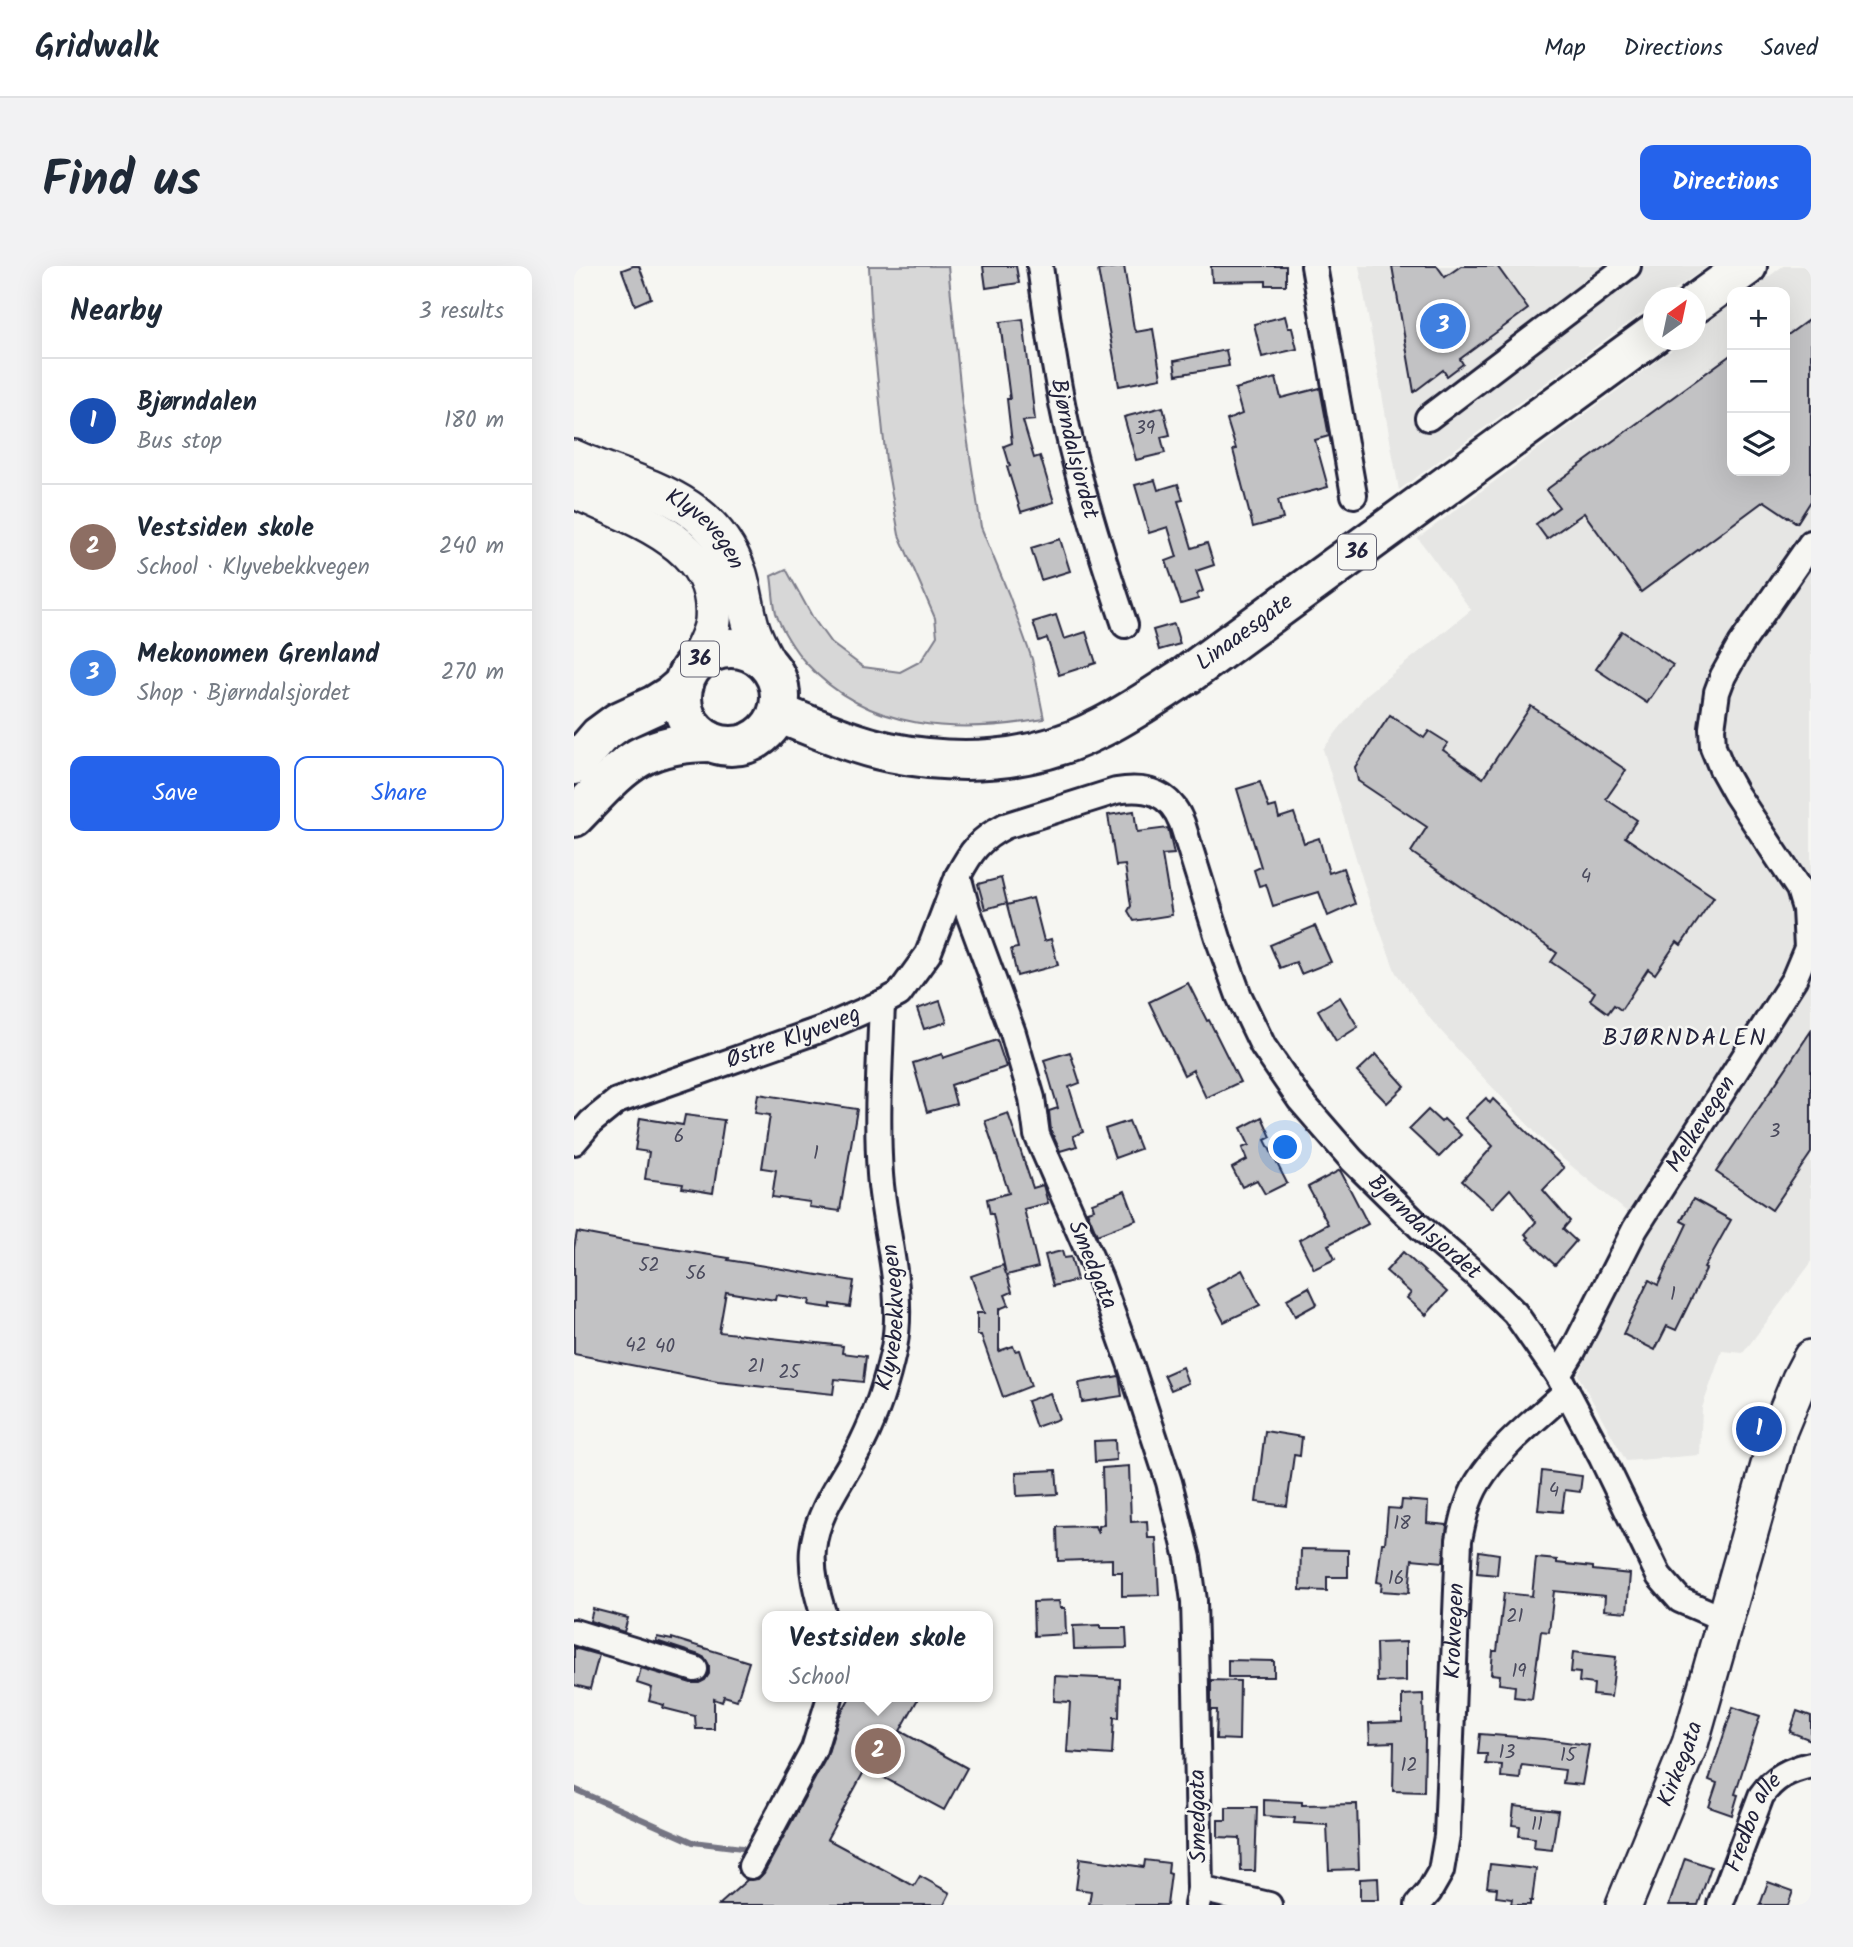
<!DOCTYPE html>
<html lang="en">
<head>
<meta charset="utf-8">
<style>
	:root { --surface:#fff; --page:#f2f2f3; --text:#1f2937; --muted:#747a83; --line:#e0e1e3; --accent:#2563eb }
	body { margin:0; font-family:Kalam,sans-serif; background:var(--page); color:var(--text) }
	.controls { position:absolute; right:21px; top:21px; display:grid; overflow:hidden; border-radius:14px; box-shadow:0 7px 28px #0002 }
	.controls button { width:63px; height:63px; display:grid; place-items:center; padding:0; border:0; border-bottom:2px solid var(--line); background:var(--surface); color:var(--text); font:35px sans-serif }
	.compass { position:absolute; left:1069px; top:21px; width:63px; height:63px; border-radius:50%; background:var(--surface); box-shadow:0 7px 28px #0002; rotate:33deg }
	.you { position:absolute; left:712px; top:882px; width:24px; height:24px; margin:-18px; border:5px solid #fff; border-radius:50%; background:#1a73e8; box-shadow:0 0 0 10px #1a73e833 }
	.badge { display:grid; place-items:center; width:46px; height:46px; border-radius:50%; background:var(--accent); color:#fff; font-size:23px; font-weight:700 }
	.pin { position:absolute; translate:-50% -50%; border:4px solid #fff; box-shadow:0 2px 7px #0006 }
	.popup { position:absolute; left:188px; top:1345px; width:231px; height:91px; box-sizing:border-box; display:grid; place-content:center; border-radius:14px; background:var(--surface); filter:drop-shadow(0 2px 5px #0005); font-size:23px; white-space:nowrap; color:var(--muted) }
	.popup b { font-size:26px; color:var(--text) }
	.popup::after { content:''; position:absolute; left:50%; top:100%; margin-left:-14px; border:14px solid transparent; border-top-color:var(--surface) }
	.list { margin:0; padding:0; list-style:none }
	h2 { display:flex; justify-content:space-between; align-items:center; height:91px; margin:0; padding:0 28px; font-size:30px }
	h2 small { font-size:23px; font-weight:400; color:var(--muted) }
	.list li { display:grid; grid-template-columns:46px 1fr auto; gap:21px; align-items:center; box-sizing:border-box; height:126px; padding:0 28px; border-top:2px solid var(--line) }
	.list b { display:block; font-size:26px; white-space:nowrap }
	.list p { margin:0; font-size:23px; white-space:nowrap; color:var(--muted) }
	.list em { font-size:23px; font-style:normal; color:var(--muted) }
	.actions { display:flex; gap:14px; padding:21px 28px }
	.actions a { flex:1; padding:16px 0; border:2px solid var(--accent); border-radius:14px; text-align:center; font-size:24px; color:var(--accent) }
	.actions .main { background:var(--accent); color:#fff }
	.icon { flex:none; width:38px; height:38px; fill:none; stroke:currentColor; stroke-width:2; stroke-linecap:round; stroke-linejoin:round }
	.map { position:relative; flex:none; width:1237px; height:1639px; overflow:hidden; border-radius:14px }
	header { display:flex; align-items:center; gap:42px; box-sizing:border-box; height:98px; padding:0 35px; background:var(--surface); border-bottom:2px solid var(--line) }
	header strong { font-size:33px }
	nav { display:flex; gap:38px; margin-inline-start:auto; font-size:24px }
	.intro { display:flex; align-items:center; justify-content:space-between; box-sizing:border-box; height:168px; padding:0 42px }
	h1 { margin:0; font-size:49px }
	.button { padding:18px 32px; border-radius:14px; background:var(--accent); color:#fff; font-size:24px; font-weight:700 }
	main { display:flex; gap:42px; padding:0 42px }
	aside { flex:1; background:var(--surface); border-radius:14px; box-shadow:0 7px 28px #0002 }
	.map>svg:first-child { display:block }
	.built { fill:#e6e6e4 }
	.green { fill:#d7d7d7; stroke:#7c7c89; stroke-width:2 }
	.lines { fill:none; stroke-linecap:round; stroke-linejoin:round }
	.stream { stroke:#757583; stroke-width:6 }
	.building { fill:#c2c2c4; stroke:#22223b; stroke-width:2 }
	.street-casing { stroke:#22223b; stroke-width:30 }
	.secondary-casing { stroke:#22223b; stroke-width:40 }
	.highway-casing { stroke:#22223b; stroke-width:44 }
	.street { stroke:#f6f6f2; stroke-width:24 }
	.secondary { stroke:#f6f6f2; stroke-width:35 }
	.highway { stroke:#f6f6f2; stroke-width:38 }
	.labels { text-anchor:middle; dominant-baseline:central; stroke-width:5; stroke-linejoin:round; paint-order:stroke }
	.number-label { font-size:19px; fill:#4a4a5d }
	.shield { fill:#f6f6f2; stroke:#626272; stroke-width:2 }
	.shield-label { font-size:21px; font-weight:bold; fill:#22223b }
	.street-label { font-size:23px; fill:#22223b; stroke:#f6f6f2 }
	.neighbourhood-label { font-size:24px; letter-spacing:2px; fill:#22223b; stroke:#f6f6f2 }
</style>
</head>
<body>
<header>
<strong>Gridwalk</strong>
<nav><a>Map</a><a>Directions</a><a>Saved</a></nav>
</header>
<div class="intro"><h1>Find us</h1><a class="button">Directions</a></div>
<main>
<aside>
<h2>Nearby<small>3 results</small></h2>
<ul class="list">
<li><span class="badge" style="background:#1a4fb4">1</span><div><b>Bjørndalen</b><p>Bus stop</p></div><em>180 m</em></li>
<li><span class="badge" style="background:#8d6e63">2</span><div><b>Vestsiden skole</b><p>School · Klyvebekkvegen</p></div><em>240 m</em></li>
<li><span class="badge" style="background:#3f7fe0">3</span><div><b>Mekonomen Grenland</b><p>Shop · Bjørndalsjordet</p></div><em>270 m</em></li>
</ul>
<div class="actions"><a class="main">Save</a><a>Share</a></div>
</aside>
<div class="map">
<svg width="1237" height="1639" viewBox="0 0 1237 1639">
	<rect width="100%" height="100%" fill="#f6f6f2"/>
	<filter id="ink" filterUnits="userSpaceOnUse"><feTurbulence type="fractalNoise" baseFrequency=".0143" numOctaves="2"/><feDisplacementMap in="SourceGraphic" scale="14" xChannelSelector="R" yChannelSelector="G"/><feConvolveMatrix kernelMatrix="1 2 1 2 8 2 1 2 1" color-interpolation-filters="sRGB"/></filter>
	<g filter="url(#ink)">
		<g class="built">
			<polygon points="785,0 1134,0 1090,31 1080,32 1079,39 825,224"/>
			<polygon points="1209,0 1237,0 1237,917 1235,921 1237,923 1237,997 1169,1087 1148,1085 1128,1142 1126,1189 1052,1195 1004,1109 1076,965 977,883 903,805 858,755 822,707 796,638 749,483 792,429 897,344 844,272 1111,74 1122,74 1122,65 1158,38 1158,205 1211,205 1211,26 1174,26"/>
		</g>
		<path class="green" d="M295 0H374L388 138 407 261 435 329 458 393 470 453C385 468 294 466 232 397 221 385 207 363 202 347 199 336 199 322 197 310L212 303 239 352 257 377 289 401 326 406 347 395 363 370 361 352 325 269 312 195 298 59Z"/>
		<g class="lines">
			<polyline class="stream" points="0,1523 119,1576 168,1582"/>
		</g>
		<g class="building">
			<polygon points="59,0 65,0 77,32 61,39 48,4"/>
			<polygon points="409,0 442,0 445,17 412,22"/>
			<polygon points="550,0 560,63 562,66 579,63 587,112 545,120 524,4"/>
			<polygon points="637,0 712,0 712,19 692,19 692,15 638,16"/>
			<polygon points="818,0 863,0 871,11 887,0 923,0 954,43 886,93 889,98 873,110 869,104 840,126"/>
			<polygon points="711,50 714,62 718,62 723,83 688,91 680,58"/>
			<polygon points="1237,52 1237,235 1223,257 1190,235 1067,326 1010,247 973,273 962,258 985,241 972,224 1158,88 1158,205 1211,205 1211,71"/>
			<polygon points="449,53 461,154 449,155 460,192 466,190 480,236 447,246 433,201 436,200 430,180 438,177 433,133 436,133 426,56"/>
			<polygon points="652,84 655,100 602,109 600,95"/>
			<polygon points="702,112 707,132 746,122 755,170 741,174 754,221 704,234 709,253 679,261 659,184 662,183 653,154 668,148 661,123"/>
			<polygon points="589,141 596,169 587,171 591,187 562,194 550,151"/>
			<polygon points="581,214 584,224 604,218 609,234 604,235 618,282 633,277 640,299 622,305 629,325 623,328 624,333 607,338 592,295 603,291 594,261 575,267 561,219"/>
			<polygon points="486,273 496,305 467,314 457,282"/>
			<polygon points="482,349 490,373 512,366 522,397 485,409 473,372 465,375 459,356"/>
			<polygon points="600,358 606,378 585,384 579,364"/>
			<polygon points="1048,365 1099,399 1073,437 1022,403"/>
			<polygon points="957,440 1052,504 1032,533 1063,554 1051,571 1140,631 1107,679 1103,676 1081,708 1074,703 1047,744 1040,739 1034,747 1016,734 1021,726 977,696 983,687 837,586 853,561 784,515 781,501 816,449 850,472 855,465 874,477 869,484 909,512"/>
			<polygon points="686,516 695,542 702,540 705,552 720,547 730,577 745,572 755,607 769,602 781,638 754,650 745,626 699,640 692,618 685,620 680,604 687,601 663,523"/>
			<polygon points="560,545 563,566 594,562 600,588 588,589 598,649 560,655 554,645 557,640 551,599 542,600 534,549"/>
			<polygon points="427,612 433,637 411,643 404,618"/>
			<polygon points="459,632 470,675 477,673 484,699 443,710 437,683 444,682 433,639"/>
			<polygon points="741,660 757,696 727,708 722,696 706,702 696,679"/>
			<polygon points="614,717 633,755 635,754 666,816 632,832 619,804 610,809 575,736"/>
			<polygon points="766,731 784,761 762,775 744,744"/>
			<polygon points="366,735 373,756 350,763 343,743"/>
			<polygon points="1237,765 1237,887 1198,944 1142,906"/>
			<polygon points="423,774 432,801 377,819 382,838 353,846 339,797 368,788 369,792"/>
			<polygon points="496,786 506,817 495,821 509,866 499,870 503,880 486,885 477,865 475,845 484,842 470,794"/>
			<polygon points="802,788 831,820 813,837 783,806"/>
			<polygon points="184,828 283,843 266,945 235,941 236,936 198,931 202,904 188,902 196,849 181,847"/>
			<polygon points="912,832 916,837 919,833 990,902 969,924 996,955 989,963 1002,975 981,999 953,973 955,971 951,968 962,956 936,923 918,942 888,915 919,880 891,852"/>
			<polygon points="854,844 867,856 870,853 887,869 865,891 835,863"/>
			<polygon points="434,847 459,922 469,919 474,937 450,943 464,1001 433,1009 438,1026 431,1029 435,1039 425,1043 425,1085 439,1080 441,1085 445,1084 457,1120 429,1131 407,1069 403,1069 403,1047 410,1047 397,1010 429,999 432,1008 419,948 416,948 413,933 435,927 411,855"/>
			<polygon points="111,849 150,854 139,927 108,922 109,918 71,913 75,886 61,884 66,852 109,859"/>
			<polygon points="688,851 697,871 691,874 713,917 691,928 683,914 668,921 658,902 673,894 668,882 675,879 667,862"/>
			<polygon points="555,855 566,883 541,892 531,863"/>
			<polygon points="766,904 794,958 754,979 761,993 740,1003 725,974 754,958 734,921"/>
			<polygon points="551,925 562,954 523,969 513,945 520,943 518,937"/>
			<polygon points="1119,933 1157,954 1130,1002 1132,1003 1102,1064 1093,1060 1081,1084 1049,1068 1075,1014 1084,1019 1113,958 1107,955"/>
			<polygon points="3,966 61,977 155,992 154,994 280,1015 276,1041 257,1038 257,1042 235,1039 236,1034 202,1029 201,1034 152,1026 145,1066 269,1080 268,1087 292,1090 289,1116 261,1113 259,1128 144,1116 0,1088 0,982"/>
			<polygon points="488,985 490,992 497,991 503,1014 479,1020 471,989"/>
			<polygon points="829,986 873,1026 852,1049 833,1032 837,1027 812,1005"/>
			<polygon points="668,1004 686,1039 650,1056 633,1023"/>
			<polygon points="735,1021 743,1038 721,1050 713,1033"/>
			<polygon points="608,1101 614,1117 597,1124 590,1109"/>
			<polygon points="545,1110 548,1130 508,1136 505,1117"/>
			<polygon points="476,1127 485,1153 462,1161 453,1135"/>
			<polygon points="691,1165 728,1171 726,1190 720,1189 713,1240 682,1236"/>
			<polygon points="541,1174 542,1194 521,1196 520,1175"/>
			<polygon points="555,1200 557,1256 573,1255 574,1272 582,1272 585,1329 548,1330 548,1306 538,1306 538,1293 484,1295 483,1261 521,1260 524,1268 524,1260 530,1259 528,1202"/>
			<polygon points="482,1204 484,1228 443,1230 442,1206"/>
			<polygon points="968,1205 1008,1210 1006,1226 991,1224 988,1246 964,1244"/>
			<polygon points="828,1234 854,1236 853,1257 873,1259 869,1296 838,1293 835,1327 807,1325 808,1317 803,1316 808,1277 811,1277 814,1242 827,1243"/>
			<polygon points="727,1283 774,1284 774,1311 753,1311 753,1325 726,1324"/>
			<polygon points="905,1285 925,1288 923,1309 903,1307"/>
			<polygon points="962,1292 983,1294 983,1297 1019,1301 1019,1304 1056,1308 1053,1346 1030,1344 1031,1330 980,1325 975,1366 967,1365 958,1433 940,1431 941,1420 925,1418 926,1409 917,1408 919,1385 923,1385 930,1327 958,1330"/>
			<polygon points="485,1335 486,1342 491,1342 492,1368 460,1370 459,1336"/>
			<polygon points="19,1343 54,1352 50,1366 16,1355"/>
			<polygon points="526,1359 526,1362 552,1362 553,1382 500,1383 499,1360"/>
			<polygon points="83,1371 98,1374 98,1372 175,1396 163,1434 150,1430 148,1436 140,1433 140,1463 122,1463 121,1450 89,1442 90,1439 75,1435 78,1422 63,1417 67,1402 117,1417 125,1417 131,1414 135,1408 135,1399 131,1392 125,1389 82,1375"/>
			<polygon points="832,1376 832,1415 803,1416 802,1377"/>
			<polygon points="0,1382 25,1389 16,1423 0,1419"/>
			<polygon points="999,1386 1042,1391 1037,1431 1019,1429 1020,1418 1005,1416 1006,1407 997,1406"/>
			<polygon points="654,1394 700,1395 700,1411 654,1411"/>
			<polygon points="481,1410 546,1413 545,1452 540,1451 538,1489 493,1486 496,1436 480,1435"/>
			<polygon points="637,1414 666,1415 665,1474 642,1473 643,1444 637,1444"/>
			<polygon points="849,1428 850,1472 851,1473 850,1526 819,1525 820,1476 796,1477 795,1457 828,1456 828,1429"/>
			<polygon points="276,1431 345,1431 326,1465 393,1502 370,1544 292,1502 253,1573 340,1620 346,1610 376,1627 370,1639 145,1639 173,1614 184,1613 190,1607 253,1490 265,1451"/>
			<polygon points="1159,1441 1186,1450 1161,1528 1164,1529 1158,1549 1135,1541 1143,1517 1135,1514"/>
			<polygon points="1223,1445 1237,1450 1237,1474 1216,1466"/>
			<polygon points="906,1468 970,1473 1015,1479 1008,1519 989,1517 991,1504 948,1499 947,1501 946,1513 927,1511 928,1499 912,1498 913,1488 904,1488"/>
			<polygon points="690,1534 728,1536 728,1539 783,1538 785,1603 755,1604 753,1559 720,1557 721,1552 690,1550"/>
			<polygon points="940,1540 984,1545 978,1584 960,1582 961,1572 945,1570 946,1560 938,1559"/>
			<polygon points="652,1541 683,1541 681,1605 667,1605 666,1572 644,1571 644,1554 652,1554"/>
			<polygon points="506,1592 570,1601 571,1594 595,1597 594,1607 597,1608 593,1639 515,1639 517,1625 502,1623"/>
			<polygon points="1111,1592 1137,1601 1124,1639 1095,1639"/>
			<polygon points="916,1598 962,1603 958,1635 956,1635 956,1639 937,1639 938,1633 922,1631 923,1622 913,1621"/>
			<polygon points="804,1612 805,1634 786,1634 786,1613"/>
			<polygon points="1194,1616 1219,1625 1214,1639 1186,1639"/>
		</g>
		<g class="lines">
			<g class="street-casing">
				<g id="street">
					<path id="s1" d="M466 0C474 60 483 120 497 179 512 240 531 300 551 359"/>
					<polyline points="740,0 780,229"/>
					<polyline points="854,152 1054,0"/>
					<path id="s2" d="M0 876 17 856 43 835 251 762 308 737 325 728 354 688 384 610"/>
					<path id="s3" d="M984 1109 999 1085 1061 963 1220 713 1233 682 1231 643 1225 623 1162 528 1148 503 1139 481 1138 462 1143 426 1149 410 1167 378 1237 277"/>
					<path id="s4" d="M250 1350C243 1328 237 1306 239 1283 243 1244 271 1211 288 1177 303 1147 313 1115 320 1082 331 1023 310 966 306 908 302 851 306 794 308 737"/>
					<polyline points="0,1366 121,1403"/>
					<polyline points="177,1600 240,1483 256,1431"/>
					<polyline points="626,1623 695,1639"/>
					<path id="s5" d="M623 1639 626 1623 621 1374 620 1335 614 1292 595 1216 557 1100 526 1013 463 869 458 832 439 767 393 643 384 610C397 585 406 573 431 560L542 525C573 520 596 526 608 557L644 672 665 730 689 780 726 834 778 894 846 961 900 1007 941 1047 984 1109 1028 1192 1085 1310 1106 1334 1150 1353"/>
					<path id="s6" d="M844 1639 855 1626 867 1605 873 1570 885 1274C889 1254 893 1234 904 1216 926 1180 963 1153 993 1125"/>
					<path id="s7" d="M1146 1639 1187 1530C1200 1511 1215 1504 1237 1499"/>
				</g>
			</g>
			<g class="secondary-casing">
				<g id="secondary">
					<path id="s8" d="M0 192C66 221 138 230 165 308 170 325 172 343 177 360 181 374 188 386 195 399"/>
					<path d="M0 224C56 251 146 276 139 355 137 369 129 383 123 395"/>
					<path id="s9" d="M1050 1639 1116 1478 1205 1164 1226 1113 1237 1092"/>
				</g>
			</g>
			<g class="highway-casing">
				<g id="highway">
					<polyline points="1122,37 1173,0"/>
					<circle cx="157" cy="431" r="49"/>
					<path id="s10" d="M204 447C240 461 277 478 315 486 384 500 458 497 522 464 554 449 583 428 613 409L1080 68"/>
					<polyline points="0,499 25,470 44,456 81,439 97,429 110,418"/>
					<path d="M0 551C47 503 64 476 137 476"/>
				</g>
			</g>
			<use href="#street" class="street"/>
			<use href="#secondary" class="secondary"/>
			<use href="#highway" class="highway"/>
		</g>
	</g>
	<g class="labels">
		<g class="number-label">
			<text x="571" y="163">39</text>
			<text x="1012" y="611">4</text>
			<text x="1201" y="866">3</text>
			<text x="105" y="871">6</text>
			<text x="242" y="888">1</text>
			<text x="75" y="1000">52</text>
			<text x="122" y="1008">56</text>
			<text x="1099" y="1029">1</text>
			<text x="62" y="1080">42</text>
			<text x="91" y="1081">40</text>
			<text x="182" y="1101">21</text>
			<text x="215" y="1107">25</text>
			<text x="980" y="1225">4</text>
			<text x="828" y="1258">18</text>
			<text x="822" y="1313">16</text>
			<text x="941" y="1351">21</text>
			<text x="945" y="1406">19</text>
			<text x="933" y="1487">13</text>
			<text x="994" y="1490">15</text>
			<text x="835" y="1500">12</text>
			<text x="963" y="1559">11</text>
		</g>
		<g class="shield">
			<rect x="764" y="268.5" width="38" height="35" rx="5"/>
			<rect x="107" y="375.5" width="38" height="35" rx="5"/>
		</g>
		<g class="shield-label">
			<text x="783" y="286">36</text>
			<text x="126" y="393">36</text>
		</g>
		<g class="street-label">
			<text stroke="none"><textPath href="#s1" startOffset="186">Bjørndalsjordet</textPath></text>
			<text stroke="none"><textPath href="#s8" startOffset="152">Klyvevegen</textPath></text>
			<text stroke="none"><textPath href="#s10" startOffset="508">Linaaesgate</textPath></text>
			<text stroke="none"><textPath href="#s2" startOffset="247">Østre Klyveveg</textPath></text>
			<text stroke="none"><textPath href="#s3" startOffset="289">Melkevegen</textPath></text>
			<text stroke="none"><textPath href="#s5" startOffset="1818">Bjørndalsjordet</textPath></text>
			<text transform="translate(518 999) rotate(67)">Smedgata</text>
			<text stroke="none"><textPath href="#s4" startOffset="317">Klyvebekkvegen</textPath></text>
			<text stroke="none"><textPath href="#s6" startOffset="282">Krokvegen</textPath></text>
			<text stroke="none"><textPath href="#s9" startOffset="152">Kirkegata</textPath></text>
			<text transform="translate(625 1550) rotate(-91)">Smedgata</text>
			<text stroke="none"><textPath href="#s7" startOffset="89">Fredbo allé</textPath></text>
		</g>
		<g class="neighbourhood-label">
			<text x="1111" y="772">BJØRNDALEN</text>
		</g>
	</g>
</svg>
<div class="controls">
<button>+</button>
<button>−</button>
<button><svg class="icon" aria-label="layers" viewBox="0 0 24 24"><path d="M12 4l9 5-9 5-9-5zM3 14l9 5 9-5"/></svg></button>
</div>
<svg class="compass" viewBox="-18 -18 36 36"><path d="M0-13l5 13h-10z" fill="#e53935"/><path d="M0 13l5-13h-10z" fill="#747a83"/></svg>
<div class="you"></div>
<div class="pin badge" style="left:1185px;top:1163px;background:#1a4fb4">1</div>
<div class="pin badge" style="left:304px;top:1485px;background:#8d6e63">2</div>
<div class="popup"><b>Vestsiden skole</b>School</div>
<div class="pin badge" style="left:869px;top:60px;background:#3f7fe0">3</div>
</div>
</main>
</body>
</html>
